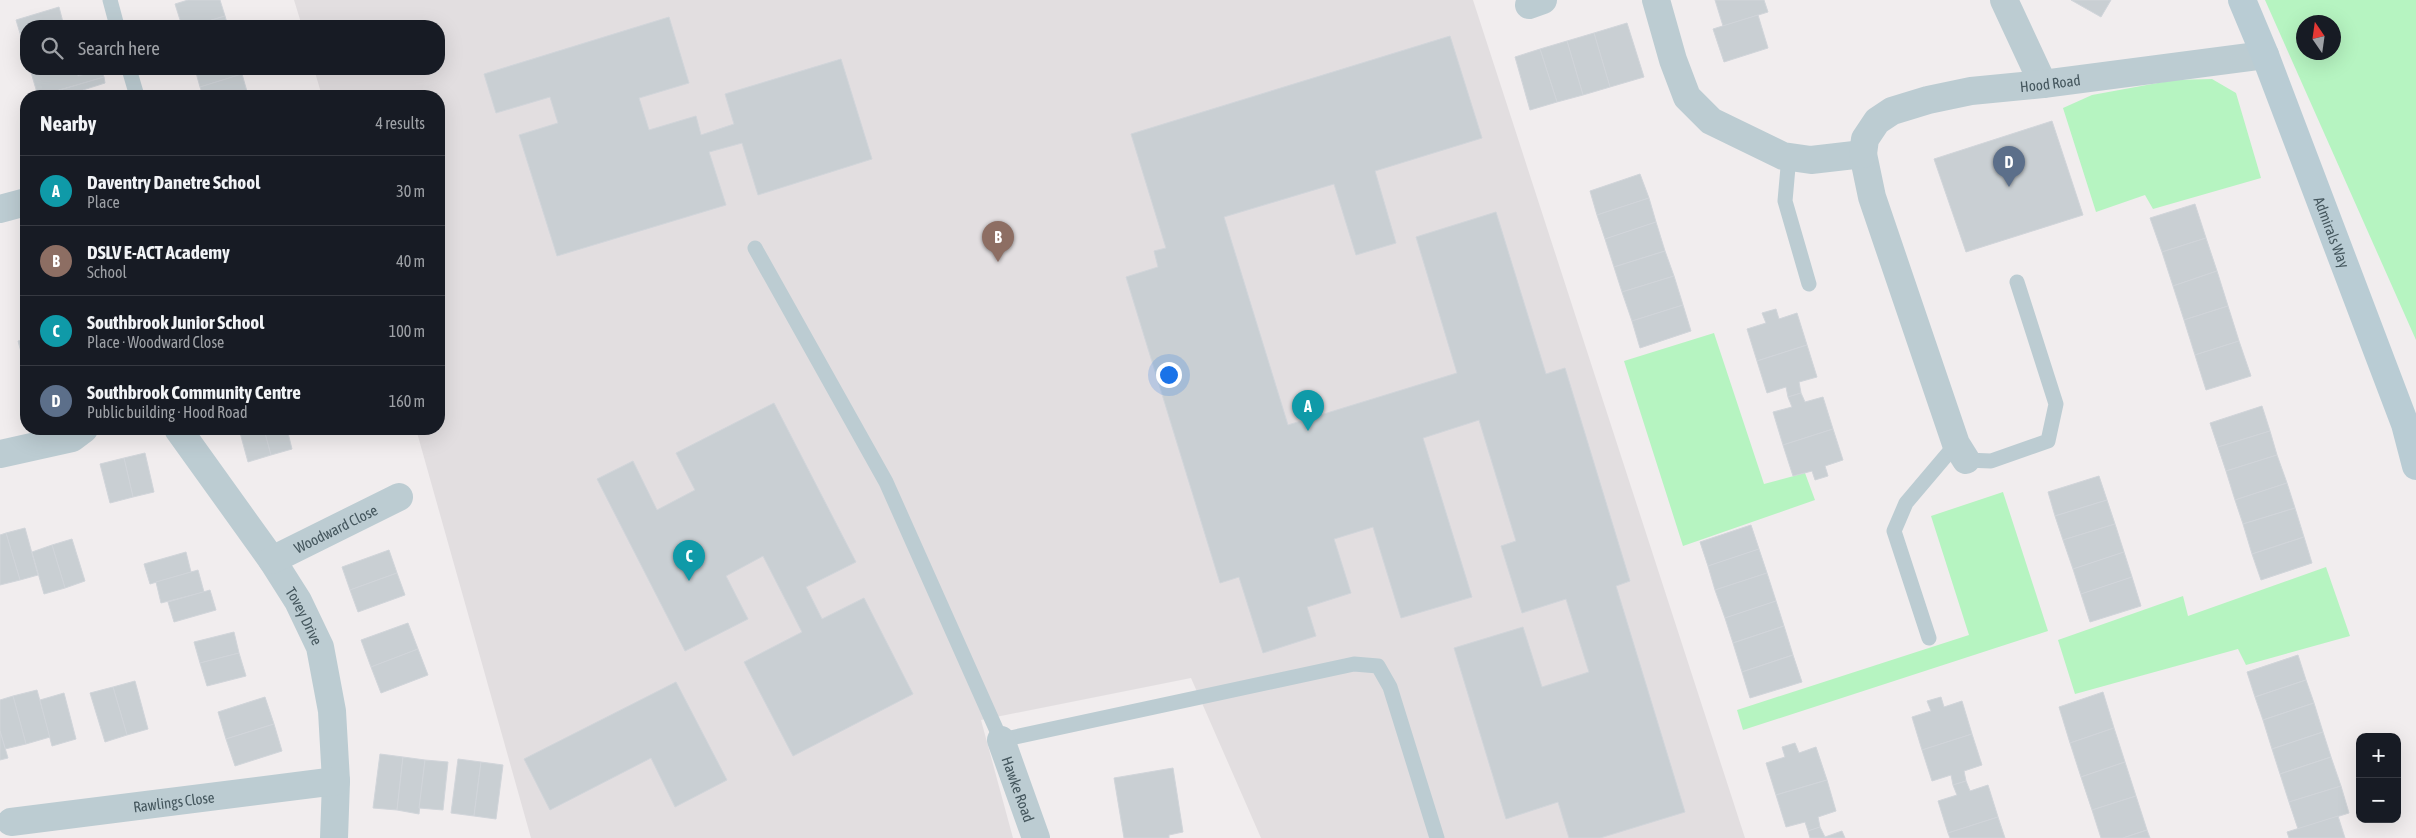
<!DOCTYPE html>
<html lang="en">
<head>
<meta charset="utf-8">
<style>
	:root { --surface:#171b24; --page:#242831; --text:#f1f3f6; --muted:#9ea1a6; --line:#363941; --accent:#0f766e }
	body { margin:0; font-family:"Asap Condensed",sans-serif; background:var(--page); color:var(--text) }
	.controls { position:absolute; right:15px; bottom:15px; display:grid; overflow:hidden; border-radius:10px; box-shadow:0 5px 20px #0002 }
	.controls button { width:45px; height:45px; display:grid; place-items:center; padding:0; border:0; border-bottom:1px solid var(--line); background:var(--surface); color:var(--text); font:25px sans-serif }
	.compass { position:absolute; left:2296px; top:15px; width:45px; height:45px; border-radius:50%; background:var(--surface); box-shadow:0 5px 20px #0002; rotate:347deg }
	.you { position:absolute; left:1168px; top:374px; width:18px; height:18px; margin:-12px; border:4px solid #fff; border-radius:50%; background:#1a73e8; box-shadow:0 0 0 8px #1a73e833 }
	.badge { display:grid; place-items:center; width:32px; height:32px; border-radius:50%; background:var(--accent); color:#fff; font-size:16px; font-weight:700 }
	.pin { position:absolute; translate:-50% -41px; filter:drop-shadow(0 1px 2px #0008) }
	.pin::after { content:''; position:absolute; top:26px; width:18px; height:15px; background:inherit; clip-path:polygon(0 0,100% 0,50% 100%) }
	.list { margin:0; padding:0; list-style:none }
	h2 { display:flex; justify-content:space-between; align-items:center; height:65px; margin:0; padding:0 20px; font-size:21px }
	h2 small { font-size:16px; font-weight:400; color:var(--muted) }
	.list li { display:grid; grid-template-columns:32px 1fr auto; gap:15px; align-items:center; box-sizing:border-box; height:70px; padding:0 20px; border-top:1px solid var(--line) }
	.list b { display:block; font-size:19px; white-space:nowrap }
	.list p { margin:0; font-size:16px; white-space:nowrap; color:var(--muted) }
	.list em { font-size:16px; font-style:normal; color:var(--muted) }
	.icon { flex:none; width:28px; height:28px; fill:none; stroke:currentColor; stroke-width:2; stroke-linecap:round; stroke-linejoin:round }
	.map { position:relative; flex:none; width:2416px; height:838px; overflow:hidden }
	.search { position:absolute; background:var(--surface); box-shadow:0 5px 20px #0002; left:20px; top:20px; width:425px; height:55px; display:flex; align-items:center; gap:12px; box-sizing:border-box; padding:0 18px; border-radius:20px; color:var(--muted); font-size:19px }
	.panel { position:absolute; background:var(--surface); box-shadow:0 5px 20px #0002; left:20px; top:90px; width:425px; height:345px; border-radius:20px }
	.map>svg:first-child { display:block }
	.education { fill:#e2dee0 }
	.green { fill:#b6f4c1; fill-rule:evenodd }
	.building { fill:#c9cfd3; stroke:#d1d5da }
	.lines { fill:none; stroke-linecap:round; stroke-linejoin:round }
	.lane { stroke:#bcccd2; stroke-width:15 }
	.street { stroke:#bcccd2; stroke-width:28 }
	.secondary { stroke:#b9ccd4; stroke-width:28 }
	.labels { text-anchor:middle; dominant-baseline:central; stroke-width:4; stroke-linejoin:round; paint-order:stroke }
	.street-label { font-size:15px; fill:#44565d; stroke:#fff }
</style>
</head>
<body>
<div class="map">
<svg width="2416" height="838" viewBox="0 0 2416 838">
	<rect width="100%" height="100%" fill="#f1edee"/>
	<polygon class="education" points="294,0 1473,0 1745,838 1261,838 1191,678 981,720 1013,838 531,838 416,429 439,429 439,96 322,96 314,69 439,69 439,26 302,26"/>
	<g class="green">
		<path d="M2265 0H2416V340ZM2334 22V52H2304V22Z"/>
		<polygon points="2212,79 2236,93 2261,178 2153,209 2145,195 2096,212 2063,108 2092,95 2174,80"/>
		<polygon points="1714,333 1764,484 1805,473 1815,500 1683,546 1624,361"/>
		<polygon points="2003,492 2048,631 1743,730 1737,710 1969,635 1931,516"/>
		<polygon points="2326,567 2350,636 2246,665 2238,649 2075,694 2058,640 2183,596 2188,616"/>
	</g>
	<g class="building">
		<polygon points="188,0 220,0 225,16 192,26 182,26 175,4"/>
		<polygon points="1715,0 1764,0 1768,12 1723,26"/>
		<polygon points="2071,0 2111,0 2101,17"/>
		<polygon points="59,7 64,26 26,26 26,43 23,43 16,20"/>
		<polygon points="1758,15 1768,48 1724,62 1713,29"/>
		<polygon points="225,16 228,26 192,26"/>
		<polygon points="669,17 689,83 639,98 649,130 696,116 701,135 734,124 725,94 841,59 872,159 758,195 742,143 709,152 726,205 557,256 519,135 558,123 550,97 496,113 484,74"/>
		<polygon points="1627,23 1644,77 1610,87 1594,33"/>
		<polygon points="1594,33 1610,87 1583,95 1567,41"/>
		<polygon points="1450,36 1482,138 1375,171 1396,243 1356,255 1334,184 1224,217 1288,425 1457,373 1416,237 1496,212 1546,374 1565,368 1630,581 1616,586 1685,812 1600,838 1569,838 1558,802 1506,819 1454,648 1523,627 1542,687 1589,672 1566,599 1522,613 1501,546 1516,541 1479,420 1423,438 1472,597 1401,618 1373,527 1334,539 1351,593 1307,607 1316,636 1263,653 1239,577 1220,583 1126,277 1158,267 1154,251 1166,248 1131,134"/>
		<polygon points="1567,41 1583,95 1557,102 1540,49"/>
		<polygon points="1540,49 1557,102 1530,110 1515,57"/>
		<polygon points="30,69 76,69 78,76 101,70 104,77 38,96"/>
		<polygon points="195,69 240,69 242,74 200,87"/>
		<polygon points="242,74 248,95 203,96 200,87"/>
		<polygon points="104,77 105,83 83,90 85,96 40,96"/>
		<polygon points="2052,121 2083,215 1966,252 1934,159"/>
		<polygon points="1640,174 1649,198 1597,215 1590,191"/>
		<polygon points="1649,198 1656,222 1605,239 1597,215"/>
		<polygon points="2195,204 2206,238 2162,252 2150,218"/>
		<polygon points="1656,222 1665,251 1614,267 1605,239"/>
		<polygon points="2206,238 2217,271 2173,286 2162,252"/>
		<polygon points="1665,251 1674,276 1622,292 1614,267"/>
		<polygon points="2217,271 2228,306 2184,320 2173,286"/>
		<polygon points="1674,276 1683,305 1632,321 1622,292"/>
		<polygon points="1683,305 1691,331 1640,348 1632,321"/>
		<polygon points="2228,306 2239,341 2195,355 2184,320"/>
		<polygon points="1776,309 1779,319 1797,313 1807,345 1757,361 1747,329 1766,323 1762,313"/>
		<polygon points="26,339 26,370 18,341"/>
		<polygon points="2239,341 2251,376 2206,390 2195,355"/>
		<polygon points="1807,345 1817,377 1799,382 1801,393 1788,397 1786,387 1767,393 1757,361"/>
		<polygon points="1801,393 1805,402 1823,397 1833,429 1783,445 1773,412 1792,407 1788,397"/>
		<polygon points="774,403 856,562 806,587 822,619 864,598 913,694 793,756 744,662 802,632 763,556 726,576 748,619 685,651 597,479 633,461 657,510 695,490 676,453"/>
		<polygon points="2262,406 2270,431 2218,447 2210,423"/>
		<polygon points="239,429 264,429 271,455 248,462"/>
		<polygon points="264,429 287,429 292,449 271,455"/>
		<polygon points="1833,429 1843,460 1825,466 1828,476 1815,480 1812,471 1793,476 1783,445"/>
		<polygon points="2270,431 2277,455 2226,471 2218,447"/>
		<polygon points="145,453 154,492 133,497 124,458"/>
		<polygon points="2277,455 2287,483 2235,500 2226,471"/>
		<polygon points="124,458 133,497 110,503 100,464"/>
		<polygon points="2099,476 2107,500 2055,516 2048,492"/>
		<polygon points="2287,483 2295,508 2243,524 2235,500"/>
		<polygon points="2107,500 2115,524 2063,540 2055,516"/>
		<polygon points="2295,508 2304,537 2252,554 2243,524"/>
		<polygon points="2115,524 2124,552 2073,569 2063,540"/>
		<polygon points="1751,525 1759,549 1708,566 1700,542"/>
		<polygon points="25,528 38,575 20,580 6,533"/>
		<polygon points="6,533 20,580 0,585 0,535"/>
		<polygon points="2304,537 2312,563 2261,580 2252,554"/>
		<polygon points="72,539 85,581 65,588 52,545"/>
		<polygon points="52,545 65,588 44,594 32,552"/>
		<polygon points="1759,549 1767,573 1715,590 1708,566"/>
		<polygon points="389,550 397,573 350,590 342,567"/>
		<polygon points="186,552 191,572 150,584 144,564"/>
		<polygon points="2124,552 2132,577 2081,594 2073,569"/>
		<polygon points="198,570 204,592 161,603 156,582"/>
		<polygon points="397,573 405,595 358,612 350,590"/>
		<polygon points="1767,573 1776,601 1725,618 1715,590"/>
		<polygon points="2132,577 2141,606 2090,622 2081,594"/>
		<polygon points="210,590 216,610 174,622 168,602"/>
		<polygon points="1776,601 1784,626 1733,643 1725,618"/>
		<polygon points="408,623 418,649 371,667 361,640"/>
		<polygon points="1784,626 1793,655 1742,672 1733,643"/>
		<polygon points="234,632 239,653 200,663 194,642"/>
		<polygon points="418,649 428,675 381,693 371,667"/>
		<polygon points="239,653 246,676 207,686 200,663"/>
		<polygon points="1793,655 1802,682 1750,698 1742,672"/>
		<polygon points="2298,655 2306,680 2255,697 2247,672"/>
		<polygon points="2306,680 2314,703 2263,720 2255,697"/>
		<polygon points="135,681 148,729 127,735 113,687"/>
		<polygon points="676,682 727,780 675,807 651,758 550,810 524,759"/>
		<polygon points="113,687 127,735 105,742 90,693"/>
		<polygon points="37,690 50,737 26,744 13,696"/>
		<polygon points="2103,692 2114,728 2070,743 2059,707"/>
		<polygon points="64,693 76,739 52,746 40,700"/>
		<polygon points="13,696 26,744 5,749 0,731 0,700"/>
		<polygon points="265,697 274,724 226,739 218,712"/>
		<polygon points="1941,697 1944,707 1962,701 1972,734 1922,750 1912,717 1931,711 1927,701"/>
		<polygon points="2314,703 2323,732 2272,749 2263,720"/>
		<polygon points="274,724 282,751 235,766 226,739"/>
		<polygon points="2114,728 2125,762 2081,777 2070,743"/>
		<polygon points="0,731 8,758 0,760"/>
		<polygon points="2323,732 2331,757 2280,774 2272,749"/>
		<polygon points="1972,734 1982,765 1964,771 1966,781 1953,785 1951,775 1932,781 1922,750"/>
		<polygon points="1795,743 1799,753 1816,747 1827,780 1776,795 1766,763 1785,757 1782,747"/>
		<polygon points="380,754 403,757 397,810 373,808"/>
		<polygon points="403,757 425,760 419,814 397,810"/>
		<polygon points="2331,757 2341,786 2289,802 2280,774"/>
		<polygon points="458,759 481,762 474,816 451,813"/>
		<polygon points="425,760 448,762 443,810 419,808"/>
		<polygon points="481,762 503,765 496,819 474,816"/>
		<polygon points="2125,762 2136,796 2092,810 2081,777"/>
		<polygon points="1173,768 1183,832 1169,835 1169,838 1124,838 1114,778"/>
		<polygon points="1827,780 1836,811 1818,817 1820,827 1808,831 1805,822 1786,827 1776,795"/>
		<polygon points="1966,781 1970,791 1988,785 1998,817 1948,833 1938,801 1957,795 1953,785"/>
		<polygon points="2341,786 2349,813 2298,829 2289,802"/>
		<polygon points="2136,796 2147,830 2123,838 2101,838 2092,810"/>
		<polygon points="2338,816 2345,838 2289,838 2287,832"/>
		<polygon points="1998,817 2005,838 1950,838 1948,833"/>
		<polygon points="1820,827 1825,837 1842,831 1845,838 1810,838 1808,831"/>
		<polygon points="2147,830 2150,838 2123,838"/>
	</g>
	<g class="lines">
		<g class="lane">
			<polyline points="110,0 117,26"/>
			<polyline points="129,69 137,96"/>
			<polyline points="1789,156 1785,201 1809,284"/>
			<polyline points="755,248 886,482 1001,740 1354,664 1378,666 1390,687 1437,838"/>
			<polyline points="1966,460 1991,461 2048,441 2056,404 2017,282"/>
			<polyline points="1929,638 1894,531 1906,503 1956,444"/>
		</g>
		<g class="street">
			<polyline points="1656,0 1673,60 1687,97 1711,121 1783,156 1811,160 1863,154 1872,197 1956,444 1966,460"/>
			<polyline points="2004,0 2043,84"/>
			<polyline points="1529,5 1543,0"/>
			<path id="s1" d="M1863 154 1865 139 1877 121 1892 111 1928 100 1971 91 2043 84 2265 55"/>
			<polyline points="0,209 26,202"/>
			<path id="s2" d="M178 429 272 560 298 601 320 647 332 711 336 781 334 838"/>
			<polyline points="0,454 72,438 84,429"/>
			<path id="s3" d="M272 560 399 497"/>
			<path id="s4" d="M1001 740 1036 838"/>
			<path id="s5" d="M11 822 336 781"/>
		</g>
		<path class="secondary" id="s6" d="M2242 0 2265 55 2405 424 2416 466"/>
	</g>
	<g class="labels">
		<g class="street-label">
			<text stroke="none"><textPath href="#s1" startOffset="216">Hood Road</textPath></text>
			<text stroke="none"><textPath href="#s6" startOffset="249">Admirals Way</textPath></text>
			<text stroke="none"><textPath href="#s3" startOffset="71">Woodward Close</textPath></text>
			<text stroke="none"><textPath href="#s2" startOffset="226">Tovey Drive</textPath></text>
			<text stroke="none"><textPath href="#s4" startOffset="52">Hawke Road</textPath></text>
			<text stroke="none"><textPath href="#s5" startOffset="164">Rawlings Close</textPath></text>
		</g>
	</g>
</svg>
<div class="controls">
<button>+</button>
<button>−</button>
</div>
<svg class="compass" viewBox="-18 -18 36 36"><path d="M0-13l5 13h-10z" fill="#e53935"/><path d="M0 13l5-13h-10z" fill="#9ea1a6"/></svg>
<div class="you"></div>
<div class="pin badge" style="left:1308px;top:431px;background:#0f9aa8">A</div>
<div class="pin badge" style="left:998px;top:262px;background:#8d6e63">B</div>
<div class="pin badge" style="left:689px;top:581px;background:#0f9aa8">C</div>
<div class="pin badge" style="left:2009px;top:187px;background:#5c6f8a">D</div>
<div class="search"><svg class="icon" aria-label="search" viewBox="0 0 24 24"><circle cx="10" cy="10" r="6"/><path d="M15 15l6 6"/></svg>Search here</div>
<section class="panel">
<h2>Nearby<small>4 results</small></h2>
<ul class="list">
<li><span class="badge" style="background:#0f9aa8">A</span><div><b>Daventry Danetre School</b><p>Place</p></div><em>30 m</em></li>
<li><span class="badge" style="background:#8d6e63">B</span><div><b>DSLV E-ACT Academy</b><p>School</p></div><em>40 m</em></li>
<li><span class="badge" style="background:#0f9aa8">C</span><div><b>Southbrook Junior School</b><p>Place · Woodward Close</p></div><em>100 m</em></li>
<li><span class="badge" style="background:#5c6f8a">D</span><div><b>Southbrook Community Centre</b><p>Public building · Hood Road</p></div><em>160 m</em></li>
</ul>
</section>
</div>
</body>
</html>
